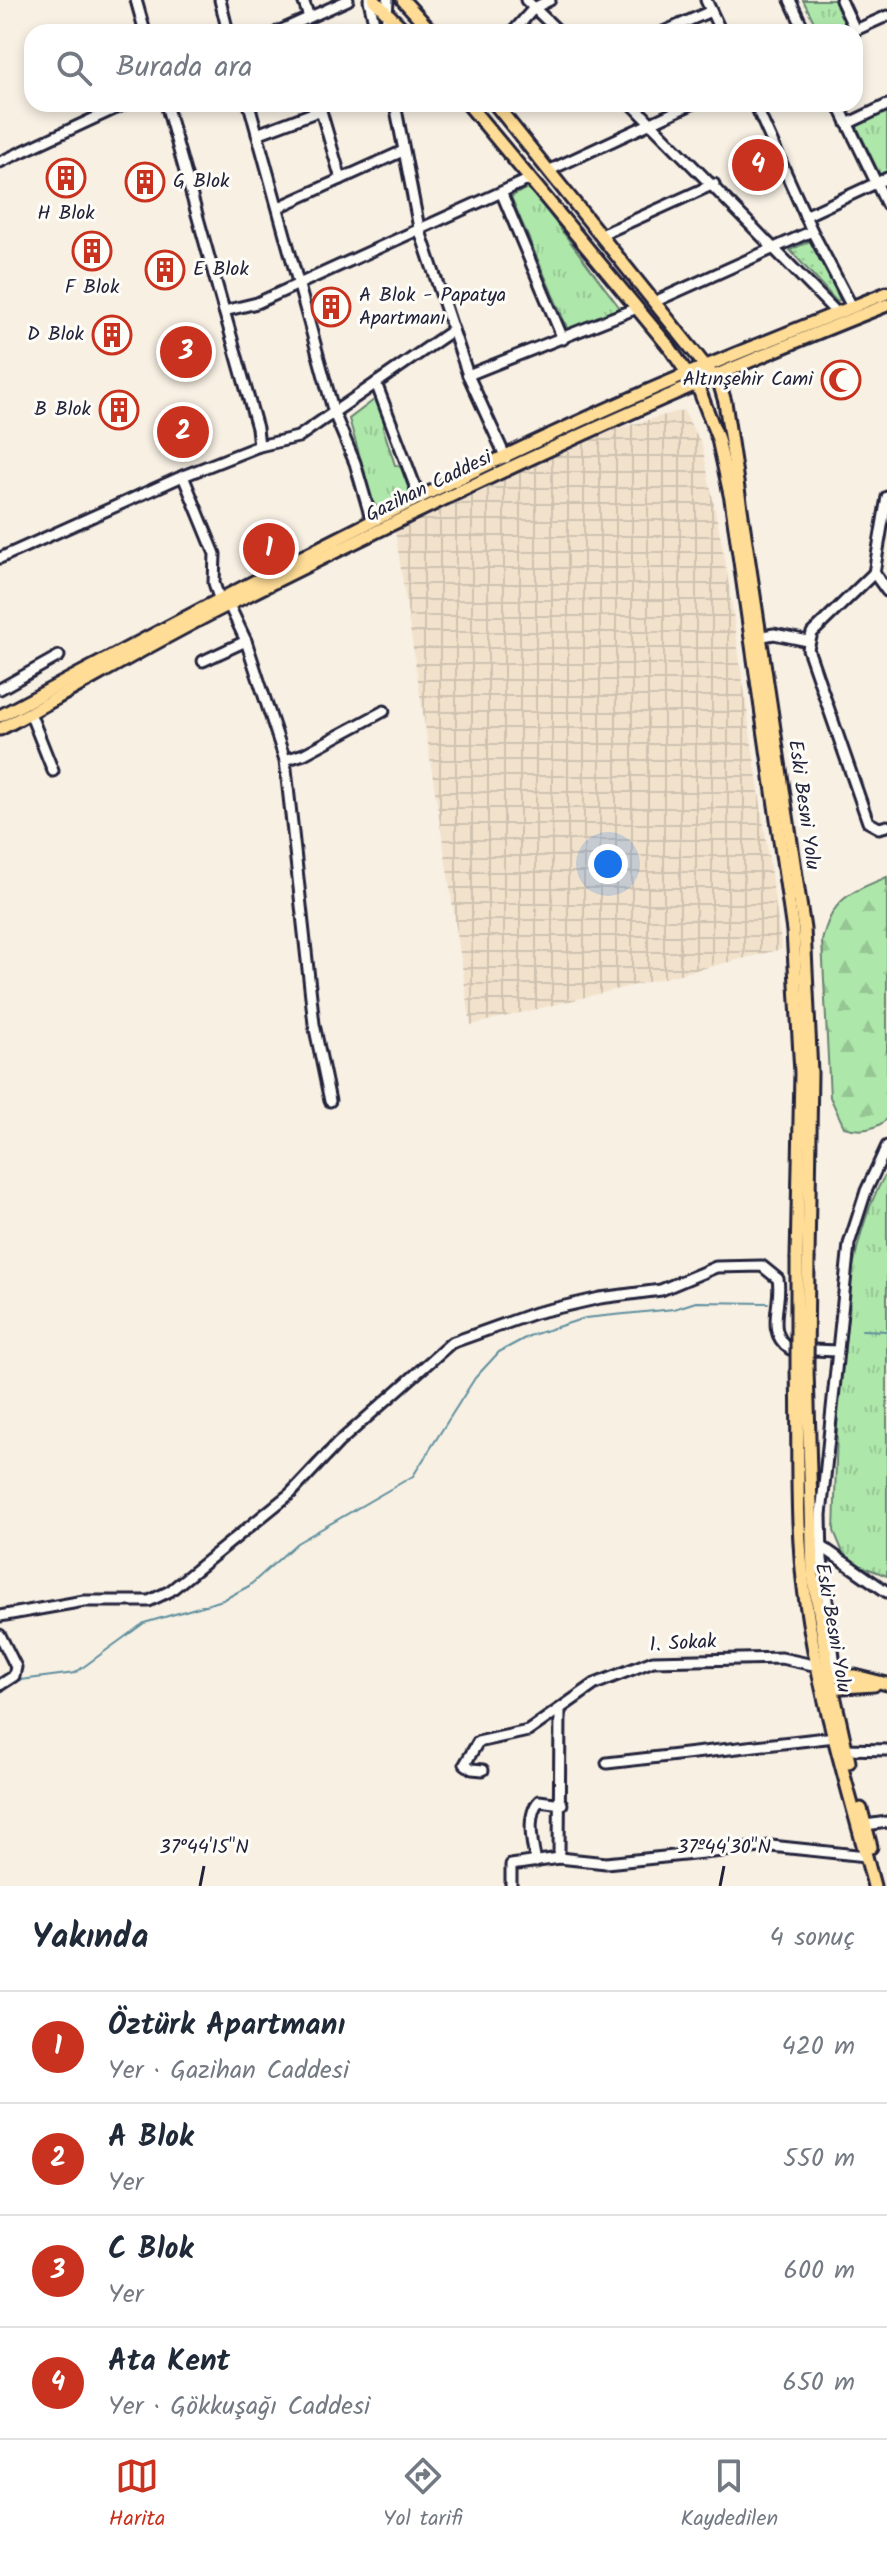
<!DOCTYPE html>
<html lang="tr">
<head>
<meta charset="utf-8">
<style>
	:root { --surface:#fff; --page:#f6f6f7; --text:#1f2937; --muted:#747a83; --line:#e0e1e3; --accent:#c8321e }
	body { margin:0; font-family:Kalam,sans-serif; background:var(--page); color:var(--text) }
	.you { position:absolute; left:608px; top:864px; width:28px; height:28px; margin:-20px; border:6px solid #fff; border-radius:50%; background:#1a73e8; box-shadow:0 0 0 12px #1a73e833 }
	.badge { display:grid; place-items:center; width:52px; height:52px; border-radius:50%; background:var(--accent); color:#fff; font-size:26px; font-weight:700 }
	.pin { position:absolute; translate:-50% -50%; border:4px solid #fff; box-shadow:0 2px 8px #0006 }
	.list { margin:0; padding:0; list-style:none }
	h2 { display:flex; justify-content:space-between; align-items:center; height:104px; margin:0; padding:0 32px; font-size:34px }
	h2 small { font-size:26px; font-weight:400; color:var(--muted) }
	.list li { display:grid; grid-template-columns:52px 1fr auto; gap:24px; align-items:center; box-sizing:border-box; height:112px; padding:0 32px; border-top:2px solid var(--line) }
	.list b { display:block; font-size:30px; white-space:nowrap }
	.list p { margin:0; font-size:26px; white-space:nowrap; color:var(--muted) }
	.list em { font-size:26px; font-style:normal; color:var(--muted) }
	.icon { flex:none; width:44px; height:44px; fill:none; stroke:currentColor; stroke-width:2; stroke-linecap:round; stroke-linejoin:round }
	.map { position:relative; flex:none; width:887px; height:1886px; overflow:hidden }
	.search { position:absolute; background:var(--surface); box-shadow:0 4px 12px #0003; left:24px; right:24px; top:24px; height:88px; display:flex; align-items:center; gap:20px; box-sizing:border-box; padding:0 28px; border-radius:24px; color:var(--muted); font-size:30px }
	.sheet { height:552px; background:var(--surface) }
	nav { display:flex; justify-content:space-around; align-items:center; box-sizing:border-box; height:112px; border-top:2px solid var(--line); background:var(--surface); font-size:22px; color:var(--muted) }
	nav a { display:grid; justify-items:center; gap:4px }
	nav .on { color:var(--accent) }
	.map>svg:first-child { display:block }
	.industrial { fill:url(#industrial-grid) }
	.grass { fill:url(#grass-dots); stroke:#688472; stroke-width:2 }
	.forest { fill:url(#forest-firs); stroke:#688472; stroke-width:2 }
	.park { fill:url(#park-tufts); stroke:#688472; stroke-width:2 }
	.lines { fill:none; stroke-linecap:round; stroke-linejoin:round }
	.stream { stroke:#5f8f9e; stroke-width:2 }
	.minor-casing { stroke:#22223b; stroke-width:15 }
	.major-casing { stroke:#22223b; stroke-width:17 }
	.minor { stroke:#fdfcf7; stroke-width:9 }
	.major { stroke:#ffdd96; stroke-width:11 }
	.major-bridge-casing { stroke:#22223b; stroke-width:17; stroke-linecap:butt }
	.major-bridge { stroke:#ffdd96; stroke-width:11 }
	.ticks { fill:none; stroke:#22223b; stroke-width:3 }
	.labels { text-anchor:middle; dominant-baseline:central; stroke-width:6; stroke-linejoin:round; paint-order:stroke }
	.poi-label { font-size:20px; fill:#22223b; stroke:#fdfcf7; text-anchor:start }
	.street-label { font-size:20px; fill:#22223b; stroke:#fdfcf7 }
	.ticks-label { font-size:20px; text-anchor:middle; fill:#22223b; stroke:#fdfcf7; stroke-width:6; stroke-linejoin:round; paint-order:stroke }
</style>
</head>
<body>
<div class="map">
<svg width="887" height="1886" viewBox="0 0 887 1886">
	<defs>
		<pattern id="industrial-grid" width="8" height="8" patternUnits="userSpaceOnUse" patternTransform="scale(2)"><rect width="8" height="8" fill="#f2e2cc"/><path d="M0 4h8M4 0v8" fill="none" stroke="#cfc2b0"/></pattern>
		<pattern id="grass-dots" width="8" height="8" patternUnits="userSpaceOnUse" patternTransform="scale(2)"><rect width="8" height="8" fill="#aee7aa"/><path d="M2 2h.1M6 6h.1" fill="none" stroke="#95c693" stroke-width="1.8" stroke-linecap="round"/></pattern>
		<pattern id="forest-firs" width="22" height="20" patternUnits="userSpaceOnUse" patternTransform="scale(2)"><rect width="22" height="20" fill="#aee7aa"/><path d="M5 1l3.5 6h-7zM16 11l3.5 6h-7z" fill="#95c693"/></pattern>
		<pattern id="park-tufts" width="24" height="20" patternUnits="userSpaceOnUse" patternTransform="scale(2)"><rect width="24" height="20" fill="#aee7aa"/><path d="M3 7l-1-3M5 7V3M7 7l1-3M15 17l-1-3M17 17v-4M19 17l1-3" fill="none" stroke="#95c693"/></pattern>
	</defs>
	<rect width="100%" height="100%" fill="#f8f0e3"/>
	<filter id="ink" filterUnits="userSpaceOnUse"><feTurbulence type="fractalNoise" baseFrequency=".0125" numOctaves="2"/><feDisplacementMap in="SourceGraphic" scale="16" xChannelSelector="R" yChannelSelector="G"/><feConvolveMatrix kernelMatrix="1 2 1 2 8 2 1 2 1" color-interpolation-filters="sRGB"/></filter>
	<g filter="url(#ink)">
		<polygon class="industrial" points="683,410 702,445 725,559 782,949 471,1025 395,531 601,433"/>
		<polygon class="grass" points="812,240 840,300 837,302 790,250"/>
		<path class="forest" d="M887 877V1119C874 1131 860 1132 844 1127L830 1097 822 941C832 898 849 893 887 877Z"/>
		<g class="park">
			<polygon points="803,0 837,0 849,27 837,32 819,32"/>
			<polygon points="887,110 887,171 880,175 856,125"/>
			<polygon points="529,187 620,308 568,330 511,197"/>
			<polygon points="378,397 386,420 383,428 395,465 401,467 411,496 384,509 374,505 349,419"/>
			<path d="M887 1172V1576L846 1560 834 1531C838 1431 834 1256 887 1172Z"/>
		</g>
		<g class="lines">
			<g class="stream">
				<polyline points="862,1330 887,1331"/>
				<polyline points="13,1681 75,1673 144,1623 223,1600 249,1586 297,1543 413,1476 475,1378 499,1352 529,1336 585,1318 674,1309 696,1302 768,1303"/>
			</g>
			<g class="minor-casing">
				<g id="minor">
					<polyline points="136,0 145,32"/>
					<polyline points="220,0 228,32"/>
					<polyline points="303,0 309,17"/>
					<polyline points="369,0 376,32"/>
					<polyline points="526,0 559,32"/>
					<polyline points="706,0 721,32"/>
					<polyline points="790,0 805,32"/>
					<polyline points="841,0 855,30"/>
					<polyline points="277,32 348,0"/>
					<polyline points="386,32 388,0"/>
					<polyline points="513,32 534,8 550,0"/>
					<polyline points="663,32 711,11"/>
					<polyline points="851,32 887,16"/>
					<polyline points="166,104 257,428 259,446"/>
					<polyline points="249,104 334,413 355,463 372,522"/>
					<polyline points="319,104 341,179"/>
					<polyline points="395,104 419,228 468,375 506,458"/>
					<polyline points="632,104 837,313"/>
					<polyline points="755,104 812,231 852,307"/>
					<polyline points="838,104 887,205"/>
					<polyline points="847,124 887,105"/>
					<polyline points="257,134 321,110"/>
					<polyline points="0,162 125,104"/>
					<polyline points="550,170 692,104"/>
					<polyline points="502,194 563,339"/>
					<polyline points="279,207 403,151"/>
					<polyline points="805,216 887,178"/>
					<polyline points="601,235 714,184"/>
					<polyline points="654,302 812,231"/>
					<polyline points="224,311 257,303 530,179"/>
					<polyline points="468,375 637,308"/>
					<polyline points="376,383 420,499"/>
					<polyline points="183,476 215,554 214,583 219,598"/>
					<polyline points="887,497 874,573 887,591"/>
					<polyline points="0,558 183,476 259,446 298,437 453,330"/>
					<polyline points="874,573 812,633 808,649 868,822 879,828 887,826"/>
					<polyline points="229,605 246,641 285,760 314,1024 330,1101"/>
					<polyline points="763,636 774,634 808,641"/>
					<polyline points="203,661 246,641"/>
					<polyline points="0,689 59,656"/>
					<polyline points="30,713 53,771"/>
					<polyline points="285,760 304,754 384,711"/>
					<polyline points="821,1546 887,1592"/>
					<path d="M0 1616 84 1601H149L170 1591 291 1493 338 1443 451 1343 535 1313 600 1298 661 1290 716 1267 762 1266 778 1279C783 1304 764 1331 790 1349L837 1351"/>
					<polyline points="0,1635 16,1667 14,1676 0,1685"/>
					<polyline points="836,1674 822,1559 821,1515 849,1244 866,1191 887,1146"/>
					<polyline points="846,1749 887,1750"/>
					<polyline points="607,1763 835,1737"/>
					<polyline points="483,1770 472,1769 465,1764 478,1742 528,1731 595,1684 653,1661 781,1658 818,1666"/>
					<polyline points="866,1825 887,1822"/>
					<polyline points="559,1858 560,1709"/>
					<path d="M536 1862C532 1845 526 1815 539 1801L562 1804"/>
					<polyline points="511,1886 511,1865 559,1858 606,1863 771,1846 866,1856"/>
				</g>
			</g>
			<g class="major-casing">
				<g id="major">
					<polyline points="374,0 406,32"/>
					<polyline points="403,0 432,32"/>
					<polyline points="468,104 670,348 700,392 718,439 731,499 793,931 801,1073 797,1258"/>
					<polyline points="495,104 695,353 720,385 725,402 804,929 811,1073 808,1258"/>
					<path d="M0 716C209 605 418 492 634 397 718 360 802 327 887 293"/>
					<path d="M0 729C75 689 148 645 224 607 441 498 660 394 887 305"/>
					<path d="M797 1370C799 1445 795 1522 805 1596 818 1694 849 1790 874 1886"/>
					<polyline points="807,1370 813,1574 828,1668 849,1762"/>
					<polyline points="825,1675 855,1676 887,1684"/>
					<polyline points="828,1688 874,1685"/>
					<polyline points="861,1809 871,1847"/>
				</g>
			</g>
			<use href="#minor" class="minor"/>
			<use href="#major" class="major"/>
			<g class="major-bridge-casing">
				<g id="major-bridge">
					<polyline points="797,1370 797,1258"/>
					<polyline points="807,1370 808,1258"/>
				</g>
			</g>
			<use href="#major-bridge" class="major-bridge"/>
		</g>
	</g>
	<path class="ticks" d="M200 1886 204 1866M720 1886 724 1866"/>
	<defs>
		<g id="building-ring" transform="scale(2)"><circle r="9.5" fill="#fdfcf7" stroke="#c8321e" stroke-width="1.5"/><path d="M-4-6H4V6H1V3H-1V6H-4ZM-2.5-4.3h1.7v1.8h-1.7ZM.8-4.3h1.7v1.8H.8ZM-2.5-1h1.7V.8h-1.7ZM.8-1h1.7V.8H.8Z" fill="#c8321e"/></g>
		<g id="mosque-ring" transform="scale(2)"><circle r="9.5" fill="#fdfcf7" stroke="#c8321e" stroke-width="1.5"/><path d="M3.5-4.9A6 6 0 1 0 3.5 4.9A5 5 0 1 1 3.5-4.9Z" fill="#c8321e"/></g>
	</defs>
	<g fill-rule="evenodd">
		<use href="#building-ring" x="66" y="178"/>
		<use href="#building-ring" x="145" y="182"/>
		<use href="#building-ring" x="92" y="251"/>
		<use href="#building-ring" x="165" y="270"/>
		<use href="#building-ring" x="331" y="307"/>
		<use href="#building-ring" x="112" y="335"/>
		<use href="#mosque-ring" x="841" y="380"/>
		<use href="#building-ring" x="119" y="410"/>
	</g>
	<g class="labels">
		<g class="poi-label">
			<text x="173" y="182">G Blok</text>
			<text x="66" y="214" text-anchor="middle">H Blok</text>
			<text x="193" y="270">E Blok</text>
			<text x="92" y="288" text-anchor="middle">F Blok</text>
			<text x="359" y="296">A Blok - Papatya<tspan x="359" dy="23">Apartmanı</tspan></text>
			<text x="84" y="335" text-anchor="end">D Blok</text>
			<text x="813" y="380" text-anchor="end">Altınşehir Cami</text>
			<text x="91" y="410" text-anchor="end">B Blok</text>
		</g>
		<g class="street-label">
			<text transform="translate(429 487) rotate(-26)">Gazihan Caddesi</text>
			<text transform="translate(803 805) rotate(82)">Eski Besni Yolu</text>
			<text transform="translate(832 1628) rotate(80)">Eski Besni Yolu</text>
			<text transform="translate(683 1644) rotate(-3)">1. Sokak</text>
		</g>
	</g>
	<g class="ticks-label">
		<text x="204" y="1853">37°44'15"N</text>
		<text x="724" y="1853">37°44'30"N</text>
	</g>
</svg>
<div class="you"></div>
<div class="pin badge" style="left:269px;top:549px">1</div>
<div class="pin badge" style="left:183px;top:432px">2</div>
<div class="pin badge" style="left:186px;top:352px">3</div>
<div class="pin badge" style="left:758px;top:165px">4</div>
<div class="search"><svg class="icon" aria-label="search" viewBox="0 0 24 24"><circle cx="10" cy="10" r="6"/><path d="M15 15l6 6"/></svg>Burada ara</div>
</div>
<section class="sheet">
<h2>Yakında<small>4 sonuç</small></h2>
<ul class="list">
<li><span class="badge">1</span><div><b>Öztürk Apartmanı</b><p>Yer · Gazihan Caddesi</p></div><em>420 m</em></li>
<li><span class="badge">2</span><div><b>A Blok</b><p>Yer</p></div><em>550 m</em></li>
<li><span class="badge">3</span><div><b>C Blok</b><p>Yer</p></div><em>600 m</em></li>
<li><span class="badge">4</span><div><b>Ata Kent</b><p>Yer · Gökkuşağı Caddesi</p></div><em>650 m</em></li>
</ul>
</section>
<nav>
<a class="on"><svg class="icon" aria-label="map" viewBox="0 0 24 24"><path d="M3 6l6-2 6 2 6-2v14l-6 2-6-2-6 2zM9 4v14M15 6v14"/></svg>Harita</a>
<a><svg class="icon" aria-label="directions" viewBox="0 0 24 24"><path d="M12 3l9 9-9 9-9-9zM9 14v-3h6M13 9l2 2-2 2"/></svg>Yol tarifi</a>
<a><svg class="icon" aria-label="saved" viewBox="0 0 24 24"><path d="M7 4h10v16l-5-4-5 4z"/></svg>Kaydedilen</a>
</nav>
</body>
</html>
